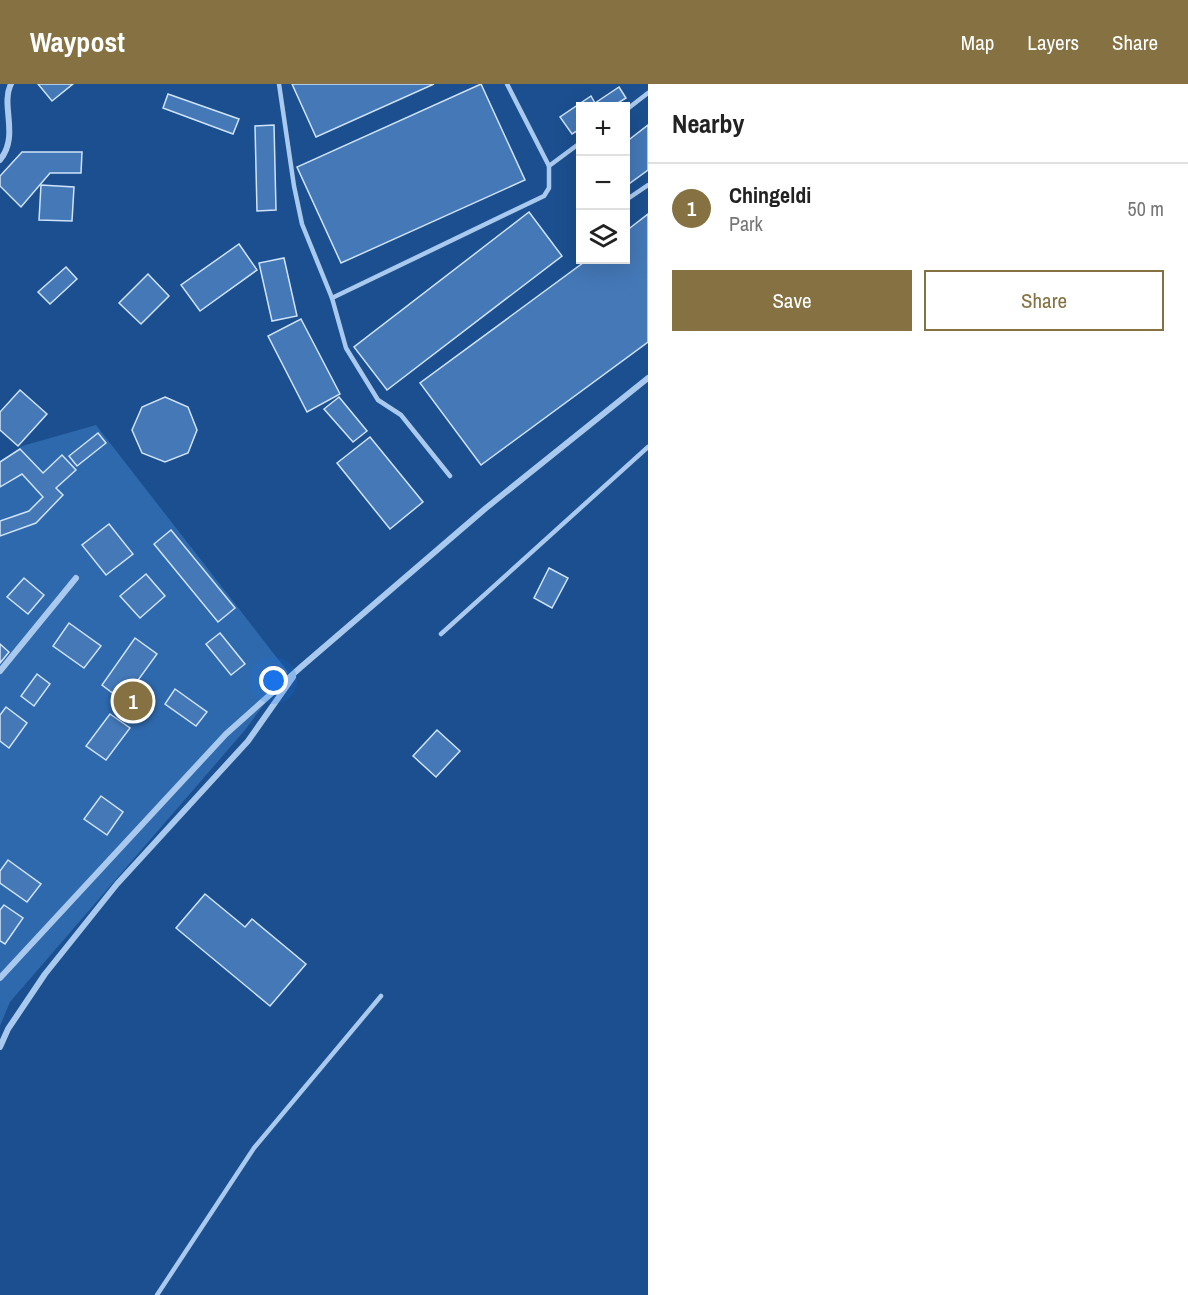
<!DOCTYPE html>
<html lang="en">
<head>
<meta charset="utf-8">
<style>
	:root { --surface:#fff; --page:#f2f2f2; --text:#222; --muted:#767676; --line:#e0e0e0; --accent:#857141 }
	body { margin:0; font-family:"Archivo Narrow",sans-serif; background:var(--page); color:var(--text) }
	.controls { position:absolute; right:18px; top:18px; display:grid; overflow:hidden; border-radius:0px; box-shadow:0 6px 24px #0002 }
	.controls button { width:54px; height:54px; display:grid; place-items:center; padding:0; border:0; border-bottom:2px solid var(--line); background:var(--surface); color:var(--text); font:30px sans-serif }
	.you { position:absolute; left:274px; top:597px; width:21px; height:21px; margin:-15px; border:4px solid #fff; border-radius:50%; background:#1a73e8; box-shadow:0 0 0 9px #1a73e833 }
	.badge { display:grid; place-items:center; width:39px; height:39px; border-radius:50%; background:var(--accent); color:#fff; font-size:20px; font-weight:700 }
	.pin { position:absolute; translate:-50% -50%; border:3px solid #fff; box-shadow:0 2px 6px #0006 }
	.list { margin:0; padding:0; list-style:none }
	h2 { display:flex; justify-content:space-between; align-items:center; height:78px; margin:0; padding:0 24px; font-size:26px }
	h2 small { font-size:20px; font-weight:400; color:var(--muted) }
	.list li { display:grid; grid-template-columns:39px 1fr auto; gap:18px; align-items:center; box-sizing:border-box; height:90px; padding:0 24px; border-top:2px solid var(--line) }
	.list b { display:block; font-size:22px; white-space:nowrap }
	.list p { margin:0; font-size:20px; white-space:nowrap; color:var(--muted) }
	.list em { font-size:20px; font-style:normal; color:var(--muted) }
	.actions { display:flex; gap:12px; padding:18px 24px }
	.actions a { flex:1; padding:14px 0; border:2px solid var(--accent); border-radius:0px; text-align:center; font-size:21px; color:var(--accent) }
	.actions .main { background:var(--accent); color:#fff }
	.icon { flex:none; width:33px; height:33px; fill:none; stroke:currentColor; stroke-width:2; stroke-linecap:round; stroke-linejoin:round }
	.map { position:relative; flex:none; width:648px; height:1211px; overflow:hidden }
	header { display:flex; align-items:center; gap:36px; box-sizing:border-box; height:84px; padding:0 30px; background:var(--accent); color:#fff }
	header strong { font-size:28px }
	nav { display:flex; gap:33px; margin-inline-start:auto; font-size:21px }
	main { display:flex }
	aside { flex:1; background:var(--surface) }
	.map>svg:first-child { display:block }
	.green { fill:#2e69ad }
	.building { fill:#4478b7; stroke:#cfe3fa; stroke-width:1.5 }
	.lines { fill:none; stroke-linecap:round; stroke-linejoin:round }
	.service { stroke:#a9c9ee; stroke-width:4.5 }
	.minor { stroke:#a9c9ee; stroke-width:6 }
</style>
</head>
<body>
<header>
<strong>Waypost</strong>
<nav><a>Map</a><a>Layers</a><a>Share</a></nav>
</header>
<main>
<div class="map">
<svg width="648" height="1211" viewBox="0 0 648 1211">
	<rect width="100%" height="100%" fill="#1b4f8f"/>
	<polygon class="green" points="96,341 288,588 245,646 10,918 0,942 0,377 22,362"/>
	<g class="building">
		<polygon points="38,0 73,0 52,17"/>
		<polygon points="292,0 434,0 316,53"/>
		<polygon points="481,0 525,96 341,179 297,83"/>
		<polygon points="619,3 626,14 613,22 580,22 580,45 572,50 560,33 591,12 595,19"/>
		<polygon points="168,10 239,35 233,50 163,24"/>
		<polygon points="274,41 276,126 257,127 255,42"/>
		<polygon points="648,41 648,86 626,102 626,58"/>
		<polygon points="22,68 82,68 81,89 50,89 21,123 0,102 0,92"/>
		<polygon points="41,101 74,103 72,137 39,136"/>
		<polygon points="529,128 562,172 387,306 354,263"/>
		<polygon points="648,130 648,258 481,381 420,299 587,176 626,176 626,147"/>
		<polygon points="239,160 257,186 200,227 181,201"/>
		<polygon points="284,174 297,232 272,237 259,179"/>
		<polygon points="66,183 77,195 50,220 38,208"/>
		<polygon points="148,190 169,212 141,240 119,219"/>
		<polygon points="301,235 340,310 307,328 268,252"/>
		<polygon points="20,306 47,330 18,362 0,346 0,328"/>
		<polygon points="165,313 188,323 197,346 188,369 165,378 142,369 132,346 142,323"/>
		<polygon points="339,313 367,347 353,358 324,325"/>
		<polygon points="98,349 106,359 77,382 69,372"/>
		<polygon points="370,353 423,418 390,445 337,379"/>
		<polygon points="20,365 43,389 62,371 76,386 56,404 63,411 36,439 0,452 0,437 29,427 43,413 22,390 0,403 0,378"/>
		<polygon points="109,440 133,470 106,491 82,461"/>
		<polygon points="171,446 235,524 218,538 154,460"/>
		<polygon points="549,484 568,494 552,524 534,514"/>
		<polygon points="146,490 165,512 140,534 120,512"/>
		<polygon points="24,494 44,511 28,530 7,513"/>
		<polygon points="69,539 101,562 84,584 53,562"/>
		<polygon points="220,549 245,580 231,591 206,560"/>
		<polygon points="135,554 157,570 123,617 102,601"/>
		<polygon points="0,560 9,568 0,579"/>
		<polygon points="37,590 50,600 34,622 21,612"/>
		<polygon points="175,605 207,628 196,642 165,620"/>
		<polygon points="6,623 27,639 9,664 0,657 0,631"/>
		<polygon points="110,630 130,644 106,676 86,662"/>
		<polygon points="437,646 460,667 436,693 413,672"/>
		<polygon points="101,712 123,728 107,751 84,735"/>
		<polygon points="8,776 41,800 27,818 0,799 0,787"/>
		<polygon points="205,810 245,843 252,835 306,880 270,922 176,844"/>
		<polygon points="4,821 23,834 5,860 0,857 0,826"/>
	</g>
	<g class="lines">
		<g class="service">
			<polyline points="279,0 294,102 302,140 332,214 346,264 378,316 401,331 450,392"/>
			<polyline points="507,0 549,82"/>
			<polyline points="626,26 648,9"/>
			<polyline points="626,116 648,101"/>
			<polyline points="332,214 544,112 549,104 549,82 580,59"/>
			<polyline points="441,550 648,363"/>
			<polyline points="157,1211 254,1064 381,912"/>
		</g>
		<g class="minor">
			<path d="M0 76C20 51 0 22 11 0"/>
			<polyline points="0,587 76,494"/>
			<polyline points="0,894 226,650 301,583 486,424 648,294"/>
			<polyline points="0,963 8,945 45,890 117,800 248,657 293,593"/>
		</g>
	</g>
</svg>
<div class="controls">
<button>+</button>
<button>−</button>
<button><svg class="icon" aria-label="layers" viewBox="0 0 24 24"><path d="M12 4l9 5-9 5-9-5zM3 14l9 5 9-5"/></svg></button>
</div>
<div class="you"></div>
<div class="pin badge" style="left:133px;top:617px">1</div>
</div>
<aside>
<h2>Nearby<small></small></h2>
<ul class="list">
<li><span class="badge">1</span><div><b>Chingeldi</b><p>Park</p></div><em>50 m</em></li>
</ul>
<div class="actions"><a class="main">Save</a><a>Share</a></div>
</aside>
</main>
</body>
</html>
